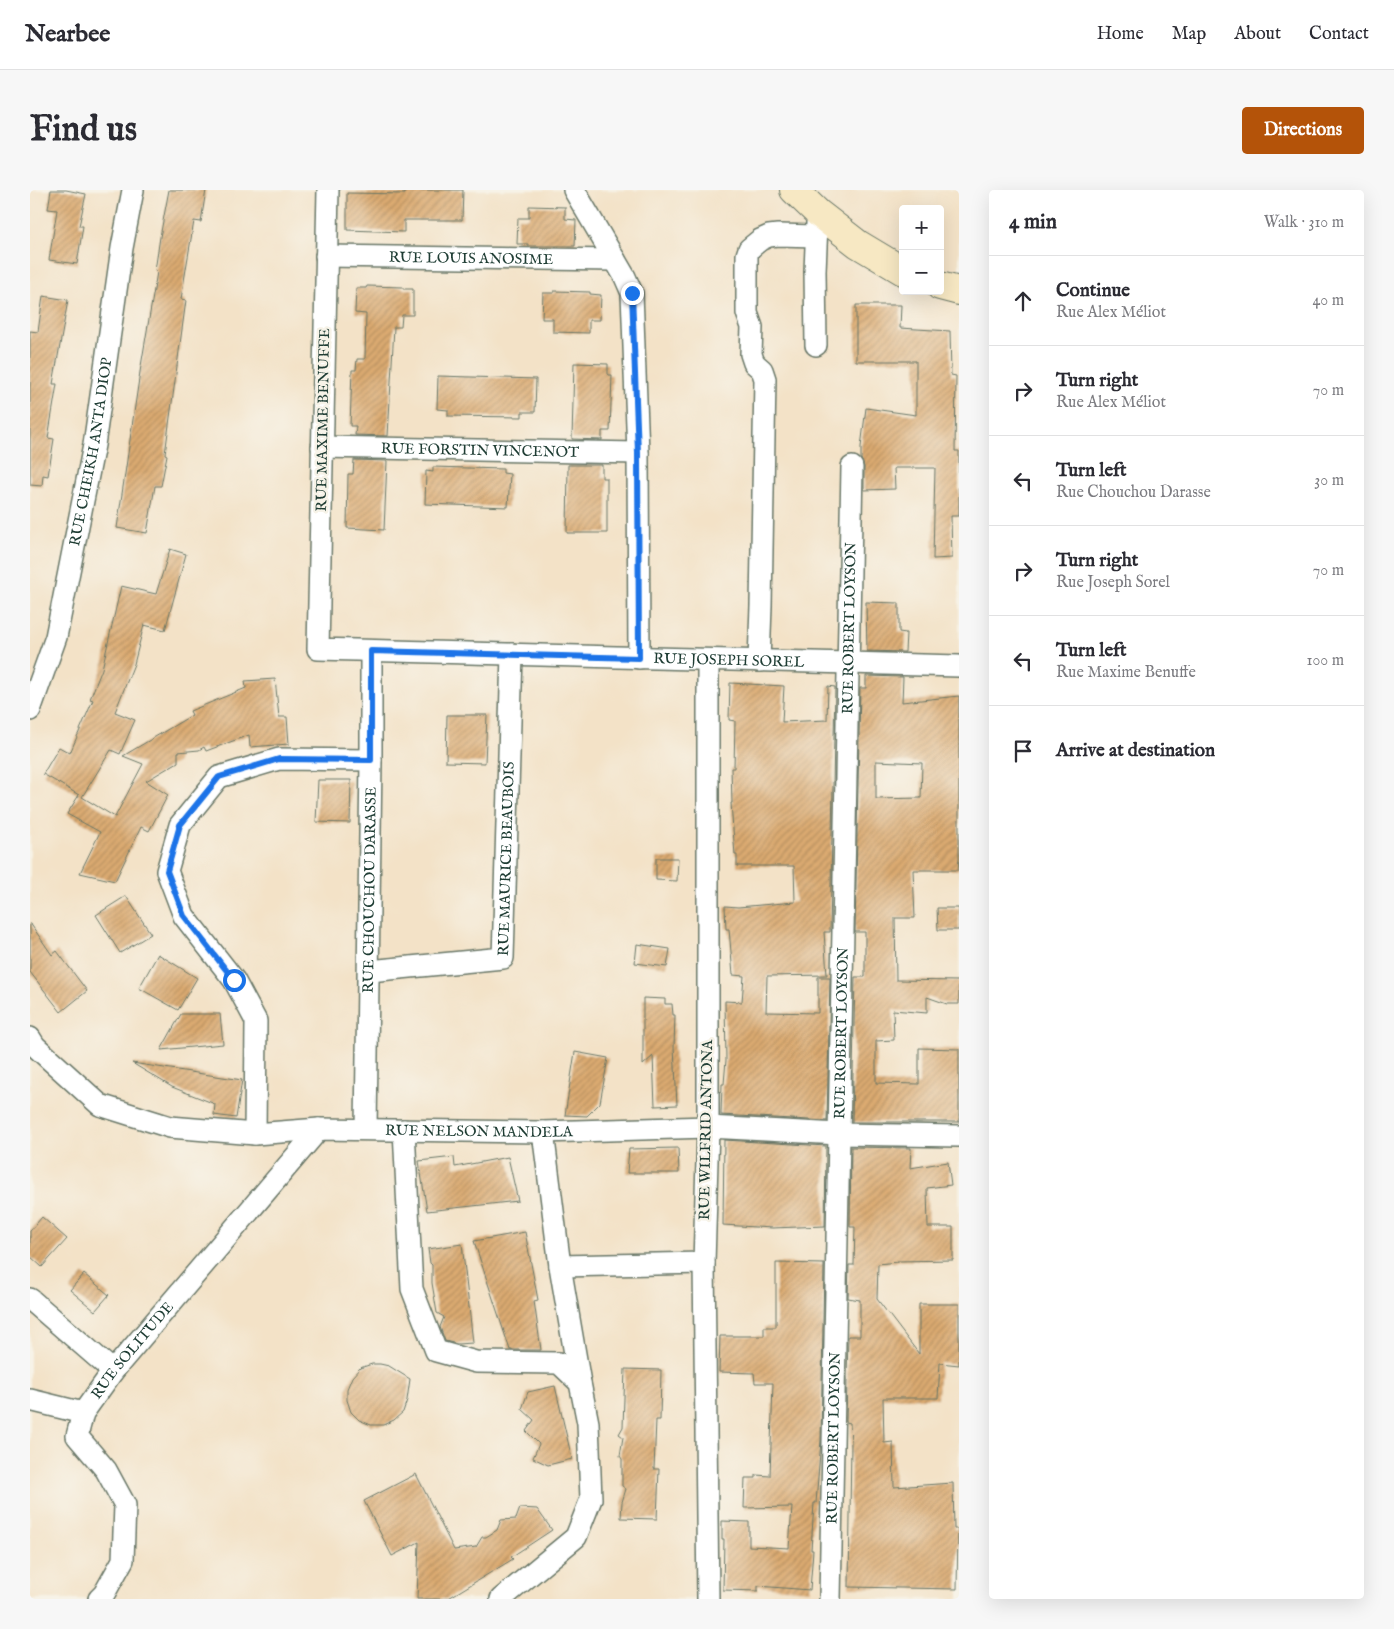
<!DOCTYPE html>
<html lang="en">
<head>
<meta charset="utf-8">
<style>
	:root { --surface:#fff; --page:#f7f7f7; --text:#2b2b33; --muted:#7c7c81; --line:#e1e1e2; --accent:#b45309 }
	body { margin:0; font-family:"IM FELL English",serif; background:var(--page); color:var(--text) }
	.controls { position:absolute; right:15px; top:15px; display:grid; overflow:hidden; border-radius:5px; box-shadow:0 5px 20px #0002 }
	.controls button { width:45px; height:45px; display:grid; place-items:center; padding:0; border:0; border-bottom:1px solid var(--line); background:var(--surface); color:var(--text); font:25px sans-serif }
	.stop { position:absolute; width:15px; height:15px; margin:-11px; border:4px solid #1a73e8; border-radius:50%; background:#fff }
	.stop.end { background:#1a73e8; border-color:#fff; box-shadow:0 1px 5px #0008 }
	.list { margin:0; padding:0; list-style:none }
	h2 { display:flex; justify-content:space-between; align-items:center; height:65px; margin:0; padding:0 20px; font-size:21px }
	h2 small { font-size:16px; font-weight:400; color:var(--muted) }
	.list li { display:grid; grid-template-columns:32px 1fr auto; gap:15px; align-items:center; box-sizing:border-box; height:90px; padding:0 20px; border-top:1px solid var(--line) }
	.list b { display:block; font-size:19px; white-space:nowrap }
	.list p { margin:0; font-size:16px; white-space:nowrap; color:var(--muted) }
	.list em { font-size:16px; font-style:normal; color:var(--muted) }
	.icon { flex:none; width:28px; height:28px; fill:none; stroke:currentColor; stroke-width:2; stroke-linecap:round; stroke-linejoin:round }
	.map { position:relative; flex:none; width:929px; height:1409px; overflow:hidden; border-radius:5px }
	header { display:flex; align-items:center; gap:30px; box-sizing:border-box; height:70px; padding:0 25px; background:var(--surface); border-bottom:1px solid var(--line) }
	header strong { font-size:24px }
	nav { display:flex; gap:28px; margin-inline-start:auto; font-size:18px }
	.intro { display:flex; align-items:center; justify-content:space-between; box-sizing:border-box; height:120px; padding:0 30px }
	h1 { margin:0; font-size:35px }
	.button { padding:12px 22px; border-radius:5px; background:var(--accent); color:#fff; font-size:18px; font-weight:700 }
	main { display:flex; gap:30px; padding:0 30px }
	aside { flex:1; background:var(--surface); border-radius:5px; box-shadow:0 5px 20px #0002 }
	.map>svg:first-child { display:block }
	.building { fill:url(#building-hatch); fill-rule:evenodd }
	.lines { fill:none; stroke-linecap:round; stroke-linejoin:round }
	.minor-casing { stroke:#697767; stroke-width:24 }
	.secondary-casing { stroke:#697767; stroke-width:30 }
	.minor { stroke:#fff; stroke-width:21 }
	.secondary { stroke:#f7e8c3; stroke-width:28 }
	.route { stroke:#1a73e8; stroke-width:6 }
	.labels { text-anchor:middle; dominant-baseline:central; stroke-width:5; stroke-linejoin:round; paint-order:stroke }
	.street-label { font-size:15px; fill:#1f3d34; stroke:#f7f3e8 }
</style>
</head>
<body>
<header>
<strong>Nearbee</strong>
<nav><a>Home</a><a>Map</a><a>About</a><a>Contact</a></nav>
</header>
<div class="intro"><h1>Find us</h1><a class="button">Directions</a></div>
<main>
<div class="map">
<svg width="929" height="1409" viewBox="0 0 929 1409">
	<defs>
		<pattern id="building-hatch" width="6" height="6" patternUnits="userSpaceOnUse" patternTransform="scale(1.25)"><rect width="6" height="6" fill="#dbaa71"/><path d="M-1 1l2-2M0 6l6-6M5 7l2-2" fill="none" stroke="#b18c5e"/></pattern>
	</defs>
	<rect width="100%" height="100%" fill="#f7f3e8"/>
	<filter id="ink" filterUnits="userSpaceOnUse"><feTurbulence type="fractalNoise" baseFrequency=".02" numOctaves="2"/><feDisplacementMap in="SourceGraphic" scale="10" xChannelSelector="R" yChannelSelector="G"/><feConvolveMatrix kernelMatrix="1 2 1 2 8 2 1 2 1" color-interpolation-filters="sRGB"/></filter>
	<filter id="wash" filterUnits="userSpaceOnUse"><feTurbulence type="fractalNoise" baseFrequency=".0096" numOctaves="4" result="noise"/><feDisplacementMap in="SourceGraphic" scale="20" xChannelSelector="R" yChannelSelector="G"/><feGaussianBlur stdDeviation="1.12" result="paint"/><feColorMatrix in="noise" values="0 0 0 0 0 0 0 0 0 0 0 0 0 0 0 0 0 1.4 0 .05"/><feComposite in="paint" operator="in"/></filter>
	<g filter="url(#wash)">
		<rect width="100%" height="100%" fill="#f3e2c7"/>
		<g id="blocks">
			<g class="building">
				<polygon points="21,0 36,0 56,4 49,36 53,36 47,74 19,70 27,20 18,19"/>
				<polygon points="139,0 176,0 171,32 164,31 151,109 156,110 135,264 137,265 131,296 125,296 117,343 87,338 110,182 127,82 125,81 130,47"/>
				<polygon points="375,0 433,0 432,30 374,30 374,42 317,40 317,3 375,4"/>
				<polygon points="499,16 535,17 535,29 546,30 545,56 498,56 498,54 487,54 488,28 499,28"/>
				<polygon points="337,96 373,97 373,99 383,99 383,125 372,125 371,137 364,137 358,246 325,245 326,236 320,236 322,180 326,180 327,169 335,169 336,124 325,123 326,98 336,98"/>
				<polygon points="524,101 560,102 560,104 571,105 570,130 559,130 559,143 523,142 523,129 512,129 513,103 524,103"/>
				<polygon points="13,106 38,110 23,194 27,194 18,248 24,249 18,286 13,285 12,296 0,295 0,141 8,142"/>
				<polygon points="826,115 871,115 870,138 920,141 921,185 926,186 925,261 929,261 929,326 921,326 922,368 903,369 905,278 864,278 865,299 834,300 834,277 831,269 831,257 836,218 886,225 886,171 826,171"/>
				<polygon points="544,173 578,174 578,185 582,185 580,241 572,241 572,250 542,249"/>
				<polygon points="408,186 506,189 505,222 492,222 492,227 418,226 418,220 407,219"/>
				<polygon points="324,270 357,271 354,340 317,338 318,284 323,284"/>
				<polygon points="538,275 572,275 572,288 577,288 577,343 537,343"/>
				<polygon points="403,277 473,279 473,283 480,284 478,317 395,314 396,281 403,282"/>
				<polygon points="140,359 156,364 135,440 114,435 104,474 85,522 105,530 90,564 81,560 52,607 85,627 113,574 93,566 162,525 160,521 216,498 215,491 245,489 249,527 257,527 259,554 220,557 219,545 176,561 174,557 169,560 148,562 148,572 116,591 138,605 119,641 111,637 85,691 50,683 70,642 37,624 49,605 13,584 29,557 40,563 63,510 60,509 72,479 91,396 126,404"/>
				<polygon points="836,412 869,413 869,442 876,443 875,462 837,461"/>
				<path d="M836 486 873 487 872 512 929 506V669L928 680H883L885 728H865L866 790 929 791V814H917L897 807V823L863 820 864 850 846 851V893L889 894V858L929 859V932H822L825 787H835V742H825L830 498H836ZM846 571 892 573 891 608 846 609Z"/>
				<polygon points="700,493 754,496 752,532 797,530 798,496 805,497 800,742 794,742 797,785 737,786 736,822 788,823 788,787 800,787 797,931 691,925 692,894 694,894 696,870 695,811 712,812 714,786 703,785 699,739 696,739 695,716 708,717 765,712 764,676 707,676 707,665 705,665 701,613 702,613 701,578 704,578 705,531 699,530"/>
				<polygon points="417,525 457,525 455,573 416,572"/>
				<polygon points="288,590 321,590 320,633 286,632"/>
				<polygon points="626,668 648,668 647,691 626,690"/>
				<polygon points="96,706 121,744 90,763 66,725"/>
				<polygon points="907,718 929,718 929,740 908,740"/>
				<polygon points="0,733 22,765 27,761 57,801 31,822 0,782"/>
				<polygon points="607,754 640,759 637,777 605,773"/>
				<polygon points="128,764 167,788 148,820 109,798"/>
				<polygon points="613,808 635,809 635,814 642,814 643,825 645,825 644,857 647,915 625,916 623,866 613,875"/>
				<polygon points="151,824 190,824 193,854 131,860"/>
				<polygon points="545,862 578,868 570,913 557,926 535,925"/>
				<polygon points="102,873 212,890 206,928 184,925 185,914 142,897"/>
				<polygon points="694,950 796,956 795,1036 742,1038 693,1035"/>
				<polygon points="821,957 881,958 880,978 918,972 921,995 897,998 898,1037 923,1037 923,1070 867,1071 867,1072 848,1074 847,1109 889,1164 889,1114 929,1114 929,1175 910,1173 908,1208 853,1208 854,1253 863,1252 864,1297 923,1293 924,1339 928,1339 927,1399 819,1397 821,1253 820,1233 816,1232 818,1146 830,1146 830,1110 818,1108 819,1075 824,1075 825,1037 820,1037"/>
				<polygon points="648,958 649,983 597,983 599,959"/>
				<polygon points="424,967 425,977 478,967 488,1011 397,1021 389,971"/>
				<polygon points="12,1027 37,1049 12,1077 0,1066 0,1041"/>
				<polygon points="495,1042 508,1110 504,1111 511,1160 480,1160 444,1051"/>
				<polygon points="432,1054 443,1153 427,1154 415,1151 410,1137 414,1127 407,1123 402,1093 402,1075 400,1073 398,1059"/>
				<polygon points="746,1073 794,1074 791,1250 786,1313 784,1313 781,1360 783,1360 780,1400 728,1396 728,1401 693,1400 694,1349 692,1349 692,1331 719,1332 719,1356 759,1358 762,1317 714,1318 715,1288 726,1288 726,1285 740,1286 743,1193 725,1193 724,1183 689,1182 690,1146 734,1146 734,1137 746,1137"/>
				<polygon points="54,1084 79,1105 65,1121 40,1100"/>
				<polygon points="342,1174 350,1174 359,1176 380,1189 377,1210 373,1222 364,1230 353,1235 341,1235 329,1230 321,1222 317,1210 317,1199 322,1187 330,1178"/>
				<polygon points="595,1179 631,1180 630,1230 626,1230 624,1279 629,1279 627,1329 591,1328 592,1312 596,1299 592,1296 592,1269 590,1266 593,1247 589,1244 593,1237"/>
				<polygon points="525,1196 542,1269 518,1275 503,1268 509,1254 496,1241 504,1230 492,1219 498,1202"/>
				<polygon points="386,1284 424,1360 446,1357 452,1347 456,1347 467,1340 471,1330 486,1329 490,1318 507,1319 522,1340 481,1367 483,1369 417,1409 387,1409 389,1352 362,1366 334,1311"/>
			</g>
		</g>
	</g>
	<g filter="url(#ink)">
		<use href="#blocks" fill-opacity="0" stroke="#697767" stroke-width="1"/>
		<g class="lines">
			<g class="minor-casing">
				<g id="minor">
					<path id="s1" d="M298 0 288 459 929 476"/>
					<polyline points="544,0 595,87 602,103 608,263 609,468"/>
					<path id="s2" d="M296 66 585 70"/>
					<polyline points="786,155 785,81 787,33"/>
					<path id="s3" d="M292 257 608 263"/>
					<polyline points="678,470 678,937 674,1073 678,1409"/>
					<polyline points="729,471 731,416 735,189 732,180 724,173 721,164 722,137 717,123 717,65 719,59 730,50 739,46 748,45 786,46"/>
					<path id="s4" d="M0 520 26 447 64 255 92 58 103 0"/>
					<path id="s5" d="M339 781 473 768 482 464"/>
					<path id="s6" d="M0 848 5 856 70 915 140 937 225 944 289 939 513 942 678 937 809 944 929 946"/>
					<path id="s7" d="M336 939 341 570V461"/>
					<polyline points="374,940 382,1099 406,1161 446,1172 529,1173 550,1193 558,1233 561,1309 546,1347 471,1409"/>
					<polyline points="513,942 530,1076 550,1193"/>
					<polyline points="225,944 226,831 204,790 154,726 137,681 150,635 189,587 249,569 341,570"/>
					<polyline points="530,1076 674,1073"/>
					<polyline points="0,1109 83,1181"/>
					<polyline points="0,1210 53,1223"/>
					<path id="s8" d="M69 1409 74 1404 93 1370 95 1315 76 1280 47 1246 53 1223 83 1181 289 939"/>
					<path id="s9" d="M800 1409 822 277"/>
				</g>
			</g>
			<g class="secondary-casing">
				<g id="secondary">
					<polyline points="764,0 788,23 828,54 873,81"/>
					<polyline points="910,96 929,101"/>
				</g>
			</g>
			<use href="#minor" class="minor"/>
			<use href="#secondary" class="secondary"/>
		</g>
	</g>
	<g class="lines" filter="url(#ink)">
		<polyline class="route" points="204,790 154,726 137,681 150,635 189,587 249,569 341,570 341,461 609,468 608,263 602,103"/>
	</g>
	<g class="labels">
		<g class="street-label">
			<text stroke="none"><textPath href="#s2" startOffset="145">RUE LOUIS ANOSIME</textPath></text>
			<text transform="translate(293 230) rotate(-89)">RUE MAXIME BENUFFE</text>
			<text stroke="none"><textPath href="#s3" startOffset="158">RUE FORSTIN VINCENOT</textPath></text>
			<text stroke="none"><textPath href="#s4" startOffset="266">RUE CHEIKH ANTA DIOP</textPath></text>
			<text stroke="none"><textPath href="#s9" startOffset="971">RUE ROBERT LOYSON</textPath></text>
			<text stroke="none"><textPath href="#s1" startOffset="870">RUE JOSEPH SOREL</textPath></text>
			<text stroke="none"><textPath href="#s5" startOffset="234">RUE MAURICE BEAUBOIS</textPath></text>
			<text stroke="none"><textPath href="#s7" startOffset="239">RUE CHOUCHOU DARASSE</textPath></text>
			<text stroke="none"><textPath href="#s9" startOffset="566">RUE ROBERT LOYSON</textPath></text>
			<text stroke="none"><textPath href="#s6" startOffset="480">RUE NELSON MANDELA</textPath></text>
			<text transform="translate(676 940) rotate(-89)">RUE WILFRID ANTONA</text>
			<text stroke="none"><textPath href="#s8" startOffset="289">RUE SOLITUDE</textPath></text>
			<text stroke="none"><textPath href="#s9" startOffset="161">RUE ROBERT LOYSON</textPath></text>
		</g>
	</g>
</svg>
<div class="controls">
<button>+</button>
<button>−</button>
</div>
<div class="stop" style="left:204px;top:790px"></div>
<div class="stop end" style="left:602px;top:103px"></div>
</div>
<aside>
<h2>4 min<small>Walk · 310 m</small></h2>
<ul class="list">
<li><svg class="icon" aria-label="ahead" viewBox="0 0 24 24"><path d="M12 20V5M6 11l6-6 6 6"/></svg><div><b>Continue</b><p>Rue Alex Méliot</p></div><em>40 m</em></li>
<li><svg class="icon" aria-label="right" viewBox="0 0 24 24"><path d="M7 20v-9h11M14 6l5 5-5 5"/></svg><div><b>Turn right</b><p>Rue Alex Méliot</p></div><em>70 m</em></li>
<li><svg class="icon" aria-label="left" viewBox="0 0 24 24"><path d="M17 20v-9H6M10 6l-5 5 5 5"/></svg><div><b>Turn left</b><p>Rue Chouchou Darasse</p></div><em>30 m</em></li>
<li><svg class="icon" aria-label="right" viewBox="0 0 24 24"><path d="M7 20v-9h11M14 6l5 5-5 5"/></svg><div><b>Turn right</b><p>Rue Joseph Sorel</p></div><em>70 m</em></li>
<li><svg class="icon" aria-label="left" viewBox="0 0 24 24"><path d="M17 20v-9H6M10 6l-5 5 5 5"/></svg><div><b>Turn left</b><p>Rue Maxime Benuffe</p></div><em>100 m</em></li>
<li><svg class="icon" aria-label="arrive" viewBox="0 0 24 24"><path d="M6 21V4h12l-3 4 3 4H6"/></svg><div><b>Arrive at destination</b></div></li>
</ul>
</aside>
</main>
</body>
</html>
